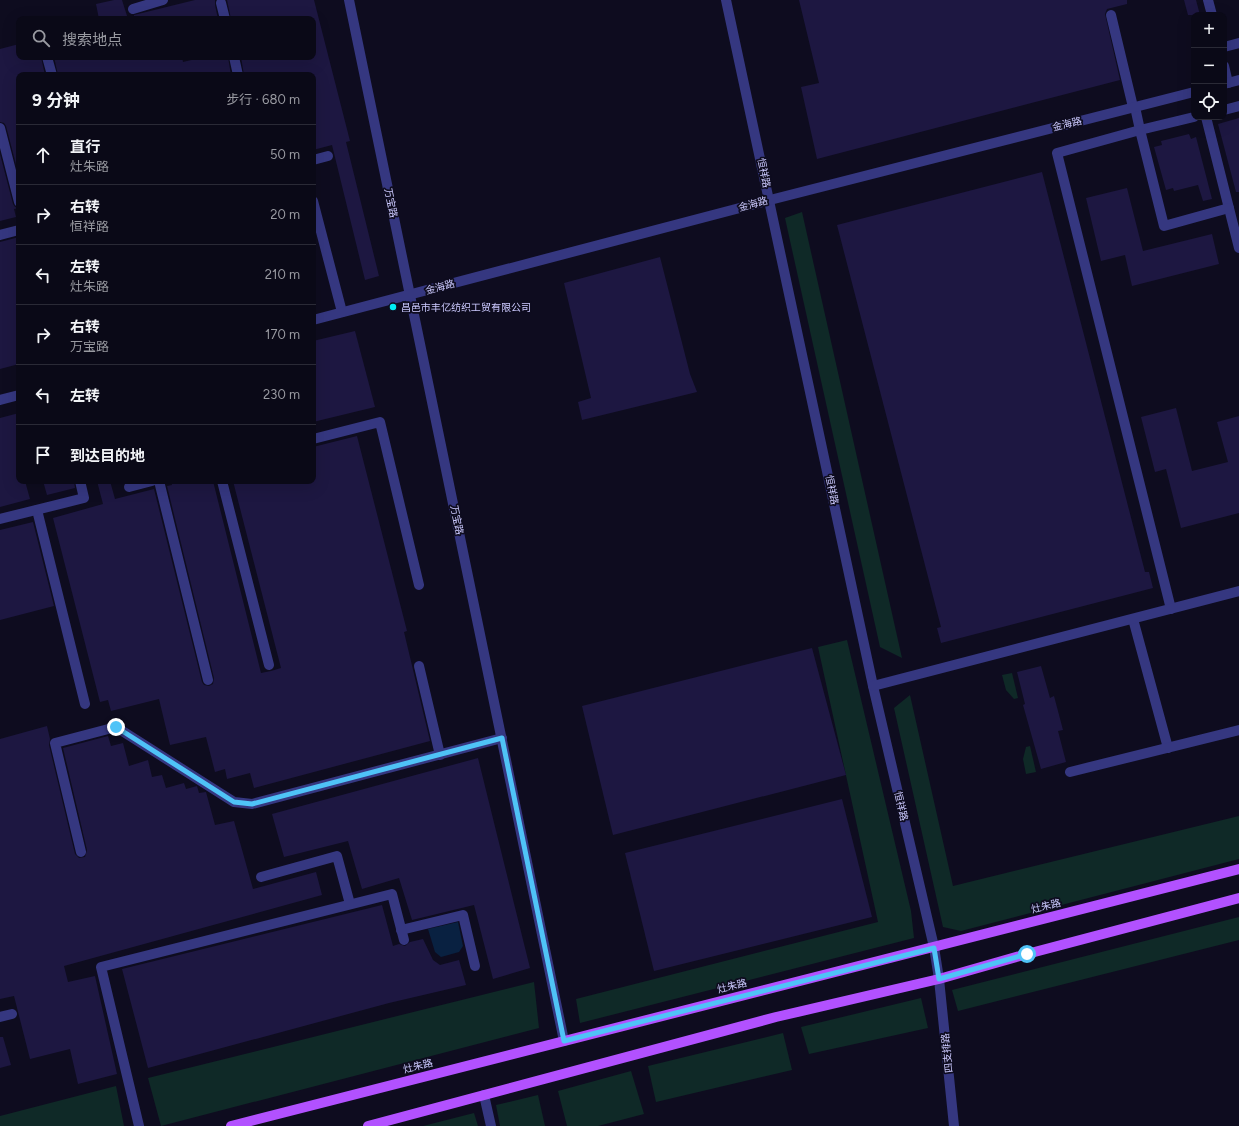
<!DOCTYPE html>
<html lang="zh">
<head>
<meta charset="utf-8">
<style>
	:root { --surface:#0a0917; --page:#181724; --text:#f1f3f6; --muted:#999aa1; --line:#2a2a36 }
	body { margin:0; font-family:Figtree,"Noto Sans SC",sans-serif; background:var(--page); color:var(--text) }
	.controls { position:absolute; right:12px; top:12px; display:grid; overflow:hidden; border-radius:8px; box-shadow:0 4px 16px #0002 }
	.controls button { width:36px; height:36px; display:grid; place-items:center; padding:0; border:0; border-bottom:1px solid var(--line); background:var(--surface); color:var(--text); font:20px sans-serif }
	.stop { position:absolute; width:12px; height:12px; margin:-9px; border:3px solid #4fc3f7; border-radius:50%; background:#fff }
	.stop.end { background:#4fc3f7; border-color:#fff; box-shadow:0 1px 4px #0008 }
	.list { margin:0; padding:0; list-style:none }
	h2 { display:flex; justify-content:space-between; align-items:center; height:52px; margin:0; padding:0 16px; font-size:17px }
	h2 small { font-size:13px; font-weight:400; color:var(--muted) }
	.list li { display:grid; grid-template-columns:26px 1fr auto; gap:12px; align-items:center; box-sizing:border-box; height:60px; padding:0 16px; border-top:1px solid var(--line) }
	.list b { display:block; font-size:15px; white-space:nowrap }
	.list p { margin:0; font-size:13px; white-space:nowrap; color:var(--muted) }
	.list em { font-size:13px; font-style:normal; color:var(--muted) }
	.icon { flex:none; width:22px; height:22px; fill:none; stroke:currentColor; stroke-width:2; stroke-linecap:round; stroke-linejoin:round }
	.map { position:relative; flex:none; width:1239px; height:1126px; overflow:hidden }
	.search { position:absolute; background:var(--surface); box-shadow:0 4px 16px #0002; left:16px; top:16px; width:300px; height:44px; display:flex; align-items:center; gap:10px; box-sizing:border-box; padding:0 14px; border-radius:8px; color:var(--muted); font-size:15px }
	.panel { position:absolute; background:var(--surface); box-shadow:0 4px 16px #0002; left:16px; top:72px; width:300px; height:412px; border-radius:8px }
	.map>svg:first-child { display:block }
	.green { fill:#0f2927 }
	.water { fill:#092141 }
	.building { fill:#1d1741 }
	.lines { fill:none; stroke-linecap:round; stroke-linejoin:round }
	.minor { stroke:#353780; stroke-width:10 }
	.major { stroke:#b251ff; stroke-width:10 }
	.route { stroke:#4fc3f7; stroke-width:5 }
	.poi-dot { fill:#00edf5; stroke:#0e0c1f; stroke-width:1.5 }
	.labels { text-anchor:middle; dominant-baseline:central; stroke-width:3.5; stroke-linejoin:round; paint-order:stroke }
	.street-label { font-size:10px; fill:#cccaff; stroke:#0e0c1f }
	.poi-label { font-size:10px; fill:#cccaff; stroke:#0e0c1f; text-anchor:start }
</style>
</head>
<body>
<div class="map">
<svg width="1239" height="1126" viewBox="0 0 1239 1126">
	<rect width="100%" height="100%" fill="#0e0c1f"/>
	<g class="green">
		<polygon points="802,212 902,658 880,647 785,218"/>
		<polygon points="847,640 911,911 914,938 580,1023 576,999 878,922 818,647"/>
		<polygon points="1012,673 1018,698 1014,699 1006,690 1002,675"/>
		<polygon points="910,695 953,886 1239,816 1239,859 961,931 943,927 894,708"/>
		<polygon points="1030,746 1036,772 1026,774 1023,759 1026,747"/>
		<polygon points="1239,917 1239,940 958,1011 952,990"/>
		<polygon points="534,982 539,1028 161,1126 148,1078"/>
		<polygon points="921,998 928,1028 809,1054 801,1027"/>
		<polygon points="783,1033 792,1070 656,1102 648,1066"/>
		<polygon points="631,1071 644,1114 598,1126 567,1126 558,1091"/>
		<polygon points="116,1086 124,1126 0,1126 0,1116"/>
		<polygon points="538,1095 545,1126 500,1126 496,1105"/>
		<polygon points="474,1113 478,1126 423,1126"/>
	</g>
	<polygon class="water" points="458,922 463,946 459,952 441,957 435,952 428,929"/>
	<g class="building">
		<polygon points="114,0 122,0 128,19 99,19 96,4"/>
		<polygon points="195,0 215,0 215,5 218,19 134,19 134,15"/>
		<polygon points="227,0 314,0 350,141 346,142 379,276 365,280 332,145 313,150 313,75 244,75 241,57 313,57 313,19 231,19"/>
		<polygon points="799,0 1127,0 1127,4 1107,9 1105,14 1120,80 817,159 801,87 819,83"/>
		<polygon points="1184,0 1196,0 1200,15 1188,15"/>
		<polygon points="19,44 19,57 41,57 45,75 19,75 19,176 6,126 4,123 0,122 0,49"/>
		<polygon points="54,57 182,57 183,62 204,57 228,57 231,75 58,75"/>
		<polygon points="1239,118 1239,192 1236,192 1218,124"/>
		<polygon points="1189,134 1191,139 1196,137 1212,199 1203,201 1198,185 1174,191 1173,188 1166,190 1154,147 1162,145 1161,141"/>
		<polygon points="0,154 13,204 15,207 19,208 14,209 16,217 0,221"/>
		<polygon points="1042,172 1145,572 1149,572 1153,588 941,643 937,628 941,627 837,225"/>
		<polygon points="1127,188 1143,251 1212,234 1219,264 1132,286 1125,255 1101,261 1086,198"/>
		<polygon points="19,237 19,364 0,369 0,242"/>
		<polygon points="660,257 690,374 697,392 582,420 578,402 591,398 564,283"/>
		<polygon points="355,331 375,407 313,422 313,341"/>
		<polygon points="1176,408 1192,471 1228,462 1217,422 1239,416 1239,513 1181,528 1166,469 1155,472 1141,417"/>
		<polygon points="19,413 19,481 25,481 30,499 0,507 0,418"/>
		<polygon points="357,436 407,631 404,632 430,741 254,788 250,773 227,779 225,769 215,772 206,737 170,745 159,699 111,711 108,700 100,702 53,518 103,504 97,481 110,481 115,499 154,489 202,682 204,685 209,686 213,684 214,678 167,486 172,485 171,482 176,481 213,481 261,673 271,671 281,668 233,481 313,481 313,447"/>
		<polygon points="43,481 74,481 75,488 47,495"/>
		<polygon points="33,522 54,606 0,620 0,530"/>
		<polygon points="812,648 846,775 613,835 582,706"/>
		<polygon points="1041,666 1050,698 1054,696 1063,730 1058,731 1066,762 1041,769 1023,705 1025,704 1017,672"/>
		<polygon points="47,726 50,739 49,745 75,854 79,858 85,857 87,850 63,748 108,736 111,746 123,743 129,766 148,760 152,777 162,775 166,788 184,783 186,789 197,786 199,793 206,792 215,825 234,821 253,889 316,872 322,895 64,966 68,982 95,976 117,1074 78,1084 70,1049 30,1059 14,996 0,999 0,739"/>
		<polygon points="478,758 530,968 493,979 474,905 412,920 399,878 362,889 348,841 284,857 272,814"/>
		<polygon points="842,799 872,917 654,971 625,853"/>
		<polygon points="382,905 393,946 399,944 405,946 410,942 423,939 433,960 440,965 459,960 466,985 389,1003 148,1068 122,969"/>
		<polygon points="0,1037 3,1037 11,1065 0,1068"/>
	</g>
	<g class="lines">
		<g class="minor">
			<polyline points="349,0 564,1041"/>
			<polyline points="726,0 873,686 934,947 939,979 954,1126"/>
			<polyline points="1208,0 1212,15"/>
			<polyline points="221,3 225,19"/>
			<polyline points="133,9 163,0"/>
			<polyline points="1111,15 1133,107"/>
			<polyline points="1224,47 1239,43"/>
			<polyline points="47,57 52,75"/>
			<polyline points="234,57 238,75"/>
			<polyline points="1224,66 1228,83"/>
			<polyline points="1224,84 1239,80"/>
			<polyline points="1135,107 1140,130 1194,117"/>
			<polyline points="1224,110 1239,106"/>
			<polyline points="1206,117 1239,248"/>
			<polyline points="0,128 19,202"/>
			<polyline points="313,160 328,156"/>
			<polyline points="313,201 342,312"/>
			<polyline points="0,235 19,230"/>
			<polyline points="313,320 770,200 1194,92"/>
			<polyline points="0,400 19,395"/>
			<polyline points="313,439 380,422 419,585"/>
			<polyline points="159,481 208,680"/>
			<polyline points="222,481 269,665"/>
			<polyline points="129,487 152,481"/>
			<polyline points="37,510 85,704"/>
			<polyline points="0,519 84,498 80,481"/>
			<polyline points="1171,609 1057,153 1140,130 1164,226 1229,208"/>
			<polyline points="1133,619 1168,748"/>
			<polyline points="419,666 440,755"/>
			<polyline points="873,686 1239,591"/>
			<polyline points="1070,772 1239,730"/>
			<polyline points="81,852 55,743 116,727 234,802 252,804 502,738"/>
			<polyline points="261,877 337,856 350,904"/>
			<polyline points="401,930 463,915 475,966"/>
			<polyline points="0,1017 12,1014"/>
			<polyline points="484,1095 491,1126"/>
			<polyline points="139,1126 101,967 392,894 404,940"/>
		</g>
		<g class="major">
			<polyline points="231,1126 1239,869"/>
			<polyline points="368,1126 776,1017 939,979 1027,954 1239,898"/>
		</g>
	</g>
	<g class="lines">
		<polyline class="route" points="116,727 234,802 252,804 502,738 564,1041 934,948 939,979 1027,954"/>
	</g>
	<circle class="poi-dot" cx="393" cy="307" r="4"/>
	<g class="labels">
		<g class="street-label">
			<text transform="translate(1067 124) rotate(-14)">金海路</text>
			<text transform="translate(764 173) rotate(78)">恒祥路</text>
			<text transform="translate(391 203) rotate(78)">万宝路</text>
			<text transform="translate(753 204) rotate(-15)">金海路</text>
			<text transform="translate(440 287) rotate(-15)">金海路</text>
			<text transform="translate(832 490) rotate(78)">恒祥路</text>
			<text transform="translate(457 520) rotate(78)">万宝路</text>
			<text transform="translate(901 806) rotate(77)">恒祥路</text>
			<text transform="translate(1046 906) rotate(-14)">灶朱路</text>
			<text transform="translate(732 986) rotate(-14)">灶朱路</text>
			<text transform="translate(947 1053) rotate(-96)">四支排路</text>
			<text transform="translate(418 1066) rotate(-14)">灶朱路</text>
		</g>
		<g class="poi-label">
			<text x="401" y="307">昌邑市丰亿纺织工贸有限公司</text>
		</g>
	</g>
</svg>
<div class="controls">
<button>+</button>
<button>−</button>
<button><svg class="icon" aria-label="locate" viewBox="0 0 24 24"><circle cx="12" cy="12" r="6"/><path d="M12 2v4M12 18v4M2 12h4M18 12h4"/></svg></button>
</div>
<div class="stop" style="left:1027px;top:954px"></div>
<div class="stop end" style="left:116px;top:727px"></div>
<div class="search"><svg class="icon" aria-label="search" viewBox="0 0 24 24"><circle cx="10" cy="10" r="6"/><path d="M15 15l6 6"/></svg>搜索地点</div>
<section class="panel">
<h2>9 分钟<small>步行 · 680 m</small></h2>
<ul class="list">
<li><svg class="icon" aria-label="ahead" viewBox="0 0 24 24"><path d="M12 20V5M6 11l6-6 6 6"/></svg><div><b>直行</b><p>灶朱路</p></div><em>50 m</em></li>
<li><svg class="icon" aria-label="right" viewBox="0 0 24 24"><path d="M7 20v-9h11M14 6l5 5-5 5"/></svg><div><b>右转</b><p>恒祥路</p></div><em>20 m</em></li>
<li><svg class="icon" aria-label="left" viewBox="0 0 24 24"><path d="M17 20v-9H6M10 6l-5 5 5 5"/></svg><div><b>左转</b><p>灶朱路</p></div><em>210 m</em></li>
<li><svg class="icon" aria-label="right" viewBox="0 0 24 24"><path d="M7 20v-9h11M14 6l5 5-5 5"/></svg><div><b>右转</b><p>万宝路</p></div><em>170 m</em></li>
<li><svg class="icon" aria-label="left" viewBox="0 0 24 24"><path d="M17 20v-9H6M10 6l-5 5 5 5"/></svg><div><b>左转</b></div><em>230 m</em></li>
<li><svg class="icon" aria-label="arrive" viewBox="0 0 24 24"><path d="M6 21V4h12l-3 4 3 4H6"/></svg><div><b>到达目的地</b></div></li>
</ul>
</section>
</div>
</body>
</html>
